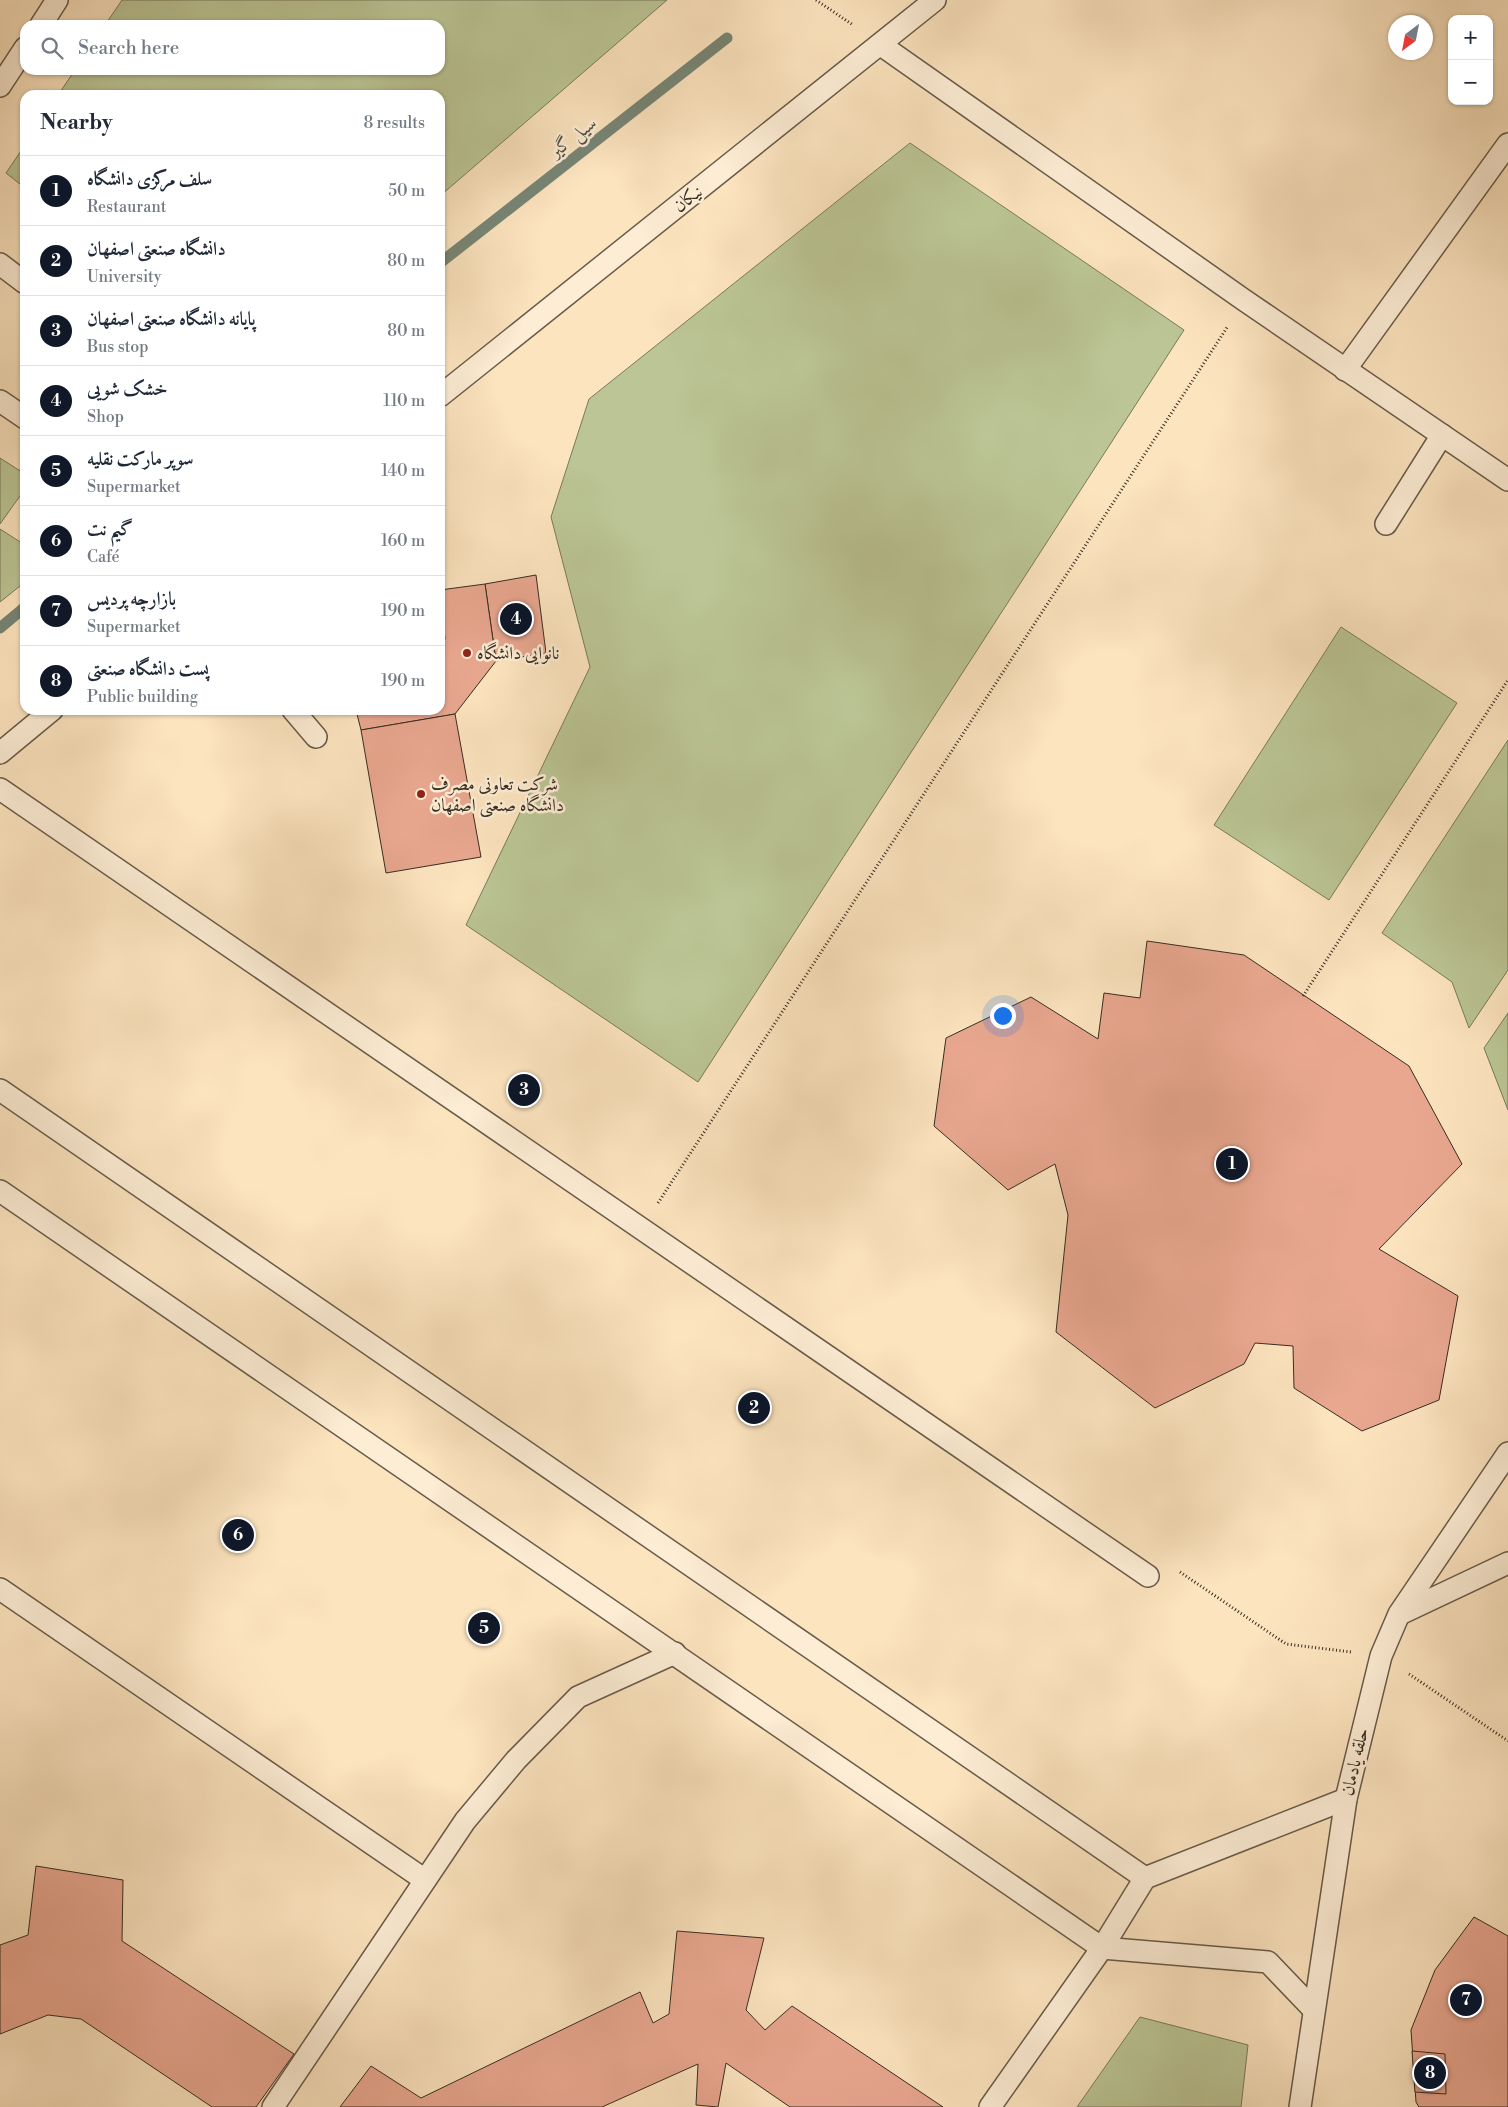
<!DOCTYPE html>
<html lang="en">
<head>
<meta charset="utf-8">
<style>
	:root { --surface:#fff; --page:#f2f2f3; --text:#1f2937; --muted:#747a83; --line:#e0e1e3; --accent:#111827 }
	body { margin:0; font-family:"Libre Bodoni",Amiri,serif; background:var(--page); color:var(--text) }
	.controls { position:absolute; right:15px; top:15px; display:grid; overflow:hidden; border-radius:10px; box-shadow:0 1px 4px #0004 }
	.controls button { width:45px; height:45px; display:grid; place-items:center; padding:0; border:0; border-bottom:1px solid var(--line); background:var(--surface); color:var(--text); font:25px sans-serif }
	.compass { position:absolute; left:1388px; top:15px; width:45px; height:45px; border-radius:50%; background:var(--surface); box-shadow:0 1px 4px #0004; rotate:212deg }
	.you { position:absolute; left:1002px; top:1015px; width:18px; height:18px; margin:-12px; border:4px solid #fff; border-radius:50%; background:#1a73e8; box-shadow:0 0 0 8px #1a73e833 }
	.badge { display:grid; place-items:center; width:32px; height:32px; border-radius:50%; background:var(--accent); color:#fff; font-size:16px; font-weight:700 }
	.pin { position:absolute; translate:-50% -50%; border:2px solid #fff; box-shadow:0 1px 5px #0006 }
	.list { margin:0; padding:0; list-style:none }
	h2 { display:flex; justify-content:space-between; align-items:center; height:65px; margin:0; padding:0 20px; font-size:21px }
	h2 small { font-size:16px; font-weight:400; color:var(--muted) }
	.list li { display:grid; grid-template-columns:32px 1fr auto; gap:15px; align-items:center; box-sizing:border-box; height:70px; padding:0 20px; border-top:1px solid var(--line) }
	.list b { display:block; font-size:19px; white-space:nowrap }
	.list p { margin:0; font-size:16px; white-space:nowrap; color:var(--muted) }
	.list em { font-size:16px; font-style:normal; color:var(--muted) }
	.icon { flex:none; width:28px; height:28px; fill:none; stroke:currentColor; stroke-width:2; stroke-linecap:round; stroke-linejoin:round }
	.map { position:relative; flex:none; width:1508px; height:2107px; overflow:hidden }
	.search { position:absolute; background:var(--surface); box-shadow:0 1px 4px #0004; left:20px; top:20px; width:425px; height:55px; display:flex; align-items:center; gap:12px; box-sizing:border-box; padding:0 18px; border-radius:15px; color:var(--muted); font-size:19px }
	.panel { position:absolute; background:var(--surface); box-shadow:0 1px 4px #0004; left:20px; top:90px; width:425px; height:625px; border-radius:15px }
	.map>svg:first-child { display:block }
	.green { fill:#bbc595; stroke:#79795c }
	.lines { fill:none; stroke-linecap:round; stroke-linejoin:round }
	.stream { stroke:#768575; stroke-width:11 }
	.building { fill:#e9a790; stroke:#372d22 }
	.lane-casing { stroke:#685b49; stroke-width:24 }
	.path { stroke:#372d22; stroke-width:3; stroke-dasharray:1 2.5; stroke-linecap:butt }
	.lane { stroke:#fdedd5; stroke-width:21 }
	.poi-dot { fill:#8f2418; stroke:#fdedd5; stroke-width:2 }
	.labels { text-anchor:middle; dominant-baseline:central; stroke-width:5; stroke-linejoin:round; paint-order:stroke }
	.street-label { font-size:18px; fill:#372d22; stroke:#fdedd5 }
	.poi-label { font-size:18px; fill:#372d22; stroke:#fdedd5; text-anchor:start }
	.water-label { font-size:19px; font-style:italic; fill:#515244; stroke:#fdedd5 }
</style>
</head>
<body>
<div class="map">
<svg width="1508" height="2107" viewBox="0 0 1508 2107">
	<rect width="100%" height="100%" fill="#fce4bf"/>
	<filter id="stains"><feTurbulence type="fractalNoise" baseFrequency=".004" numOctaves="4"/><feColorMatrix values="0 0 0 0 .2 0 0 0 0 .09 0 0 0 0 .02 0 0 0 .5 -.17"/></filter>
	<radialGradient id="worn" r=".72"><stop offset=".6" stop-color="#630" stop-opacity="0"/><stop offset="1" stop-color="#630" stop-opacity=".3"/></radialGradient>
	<g class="green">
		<polygon points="122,0 667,0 440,196 440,95 58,95 75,70 440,70 440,25 105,25"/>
		<polygon points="910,143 1184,330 698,1082 466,925 590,667 551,517 589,399"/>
		<polygon points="25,145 25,188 6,173"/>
		<polygon points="0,458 25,474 25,489 0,524"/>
		<polygon points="0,529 25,545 25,582 0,602"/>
		<polygon points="1341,627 1457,703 1329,900 1214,825"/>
		<polygon points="1508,740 1508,970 1469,1028 1452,982 1382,933"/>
		<polygon points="1508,1013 1508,1110 1484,1048"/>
		<polygon points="1140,2017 1248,2045 1241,2107 1077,2107"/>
	</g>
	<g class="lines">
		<g class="stream">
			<polyline points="440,263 727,38"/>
			<polyline points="0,628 25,607"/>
		</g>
	</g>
	<g class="building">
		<polygon points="536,575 546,653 496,661 485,584"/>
		<polygon points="485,584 496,661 455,714 361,730 356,710 440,710 440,645 445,639 440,590"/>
		<polygon points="455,714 481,857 386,873 361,730"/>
		<polygon points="1147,941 1244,955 1409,1066 1462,1164 1379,1249 1458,1296 1439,1400 1362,1431 1294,1388 1293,1346 1255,1343 1244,1364 1155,1408 1056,1332 1068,1215 1055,1164 1008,1190 934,1126 946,1038 1031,997 1098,1039 1104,993 1140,998"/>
		<polygon points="36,1866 123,1880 122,1941 294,2054 256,2107 212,2107 81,2019 48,2015 0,2034 0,1945 28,1935"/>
		<polygon points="1474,1917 1508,1936 1508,2107 1419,2107 1416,2102 1411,2030 1435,1970"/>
		<polygon points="677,1931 764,1938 746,2010 765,2030 792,2006 943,2107 790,2107 726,2063 718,2107 696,2105 698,2064 602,2107 340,2107 371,2066 421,2098 640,1992 653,2023 669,2014"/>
		<polygon points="1412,2051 1445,2054 1446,2094 1415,2092"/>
	</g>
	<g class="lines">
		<g class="lane-casing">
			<g id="lane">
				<polyline points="41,25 57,0"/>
				<polyline points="881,45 1244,300 1508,480"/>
				<polyline points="0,86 25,48"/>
				<polyline points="0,264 25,283"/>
				<polyline points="1345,370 1508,144"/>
				<polyline points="440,396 935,0"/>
				<polyline points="0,401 25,418"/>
				<polyline points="1386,524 1442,435"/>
				<polyline points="293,710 316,737"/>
				<polyline points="0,753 52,710"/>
				<polyline points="0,789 1148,1576"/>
				<polyline points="0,1090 1145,1878"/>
				<polyline points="0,1191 1102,1948 1268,1962 1313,2009"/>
				<polyline points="0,1589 425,1880"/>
				<polyline points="1400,1614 1508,1563"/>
				<polyline points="273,2107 465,1821 516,1760 578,1697 675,1653"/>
				<polyline points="990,2107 1102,1948 1145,1878 1346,1799"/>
				<polyline points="1300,2107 1346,1799 1381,1656 1399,1614 1508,1453"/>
			</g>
		</g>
		<g class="path">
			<polyline points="816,0 853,25"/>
			<polyline points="1303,996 1508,680"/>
			<polyline points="658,1203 1228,326"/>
			<polyline points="1180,1572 1286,1644 1351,1652"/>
			<polyline points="1409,1674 1508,1741"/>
		</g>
		<use href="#lane" class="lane"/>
	</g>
	<g class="poi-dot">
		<circle cx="467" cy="653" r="5"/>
		<circle cx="421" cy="794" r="5"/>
	</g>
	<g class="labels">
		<g class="street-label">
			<text transform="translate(688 199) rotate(-39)">نیکان</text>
			<text transform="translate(1355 1762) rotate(-77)">حلقه یادمان</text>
		</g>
		<g class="poi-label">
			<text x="477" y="653">نانوایی دانشگاه</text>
			<text x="431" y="784">شرکت تعاونی مصرف<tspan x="431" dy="21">دانشگاه صنعتی اصفهان</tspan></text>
		</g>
		<g class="water-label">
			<text transform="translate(573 137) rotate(-38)">سیل گیر</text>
		</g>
	</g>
	<rect width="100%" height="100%" filter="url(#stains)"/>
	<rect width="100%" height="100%" fill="url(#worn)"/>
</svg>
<div class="controls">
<button>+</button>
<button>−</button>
</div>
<svg class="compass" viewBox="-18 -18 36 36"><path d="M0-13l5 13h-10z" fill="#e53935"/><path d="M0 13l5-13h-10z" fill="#747a83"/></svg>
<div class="you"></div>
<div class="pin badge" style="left:1232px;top:1164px">1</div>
<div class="pin badge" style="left:754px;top:1408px">2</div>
<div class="pin badge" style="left:524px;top:1090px">3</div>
<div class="pin badge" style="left:516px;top:619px">4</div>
<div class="pin badge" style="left:484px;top:1628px">5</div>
<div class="pin badge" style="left:238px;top:1535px">6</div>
<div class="pin badge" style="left:1466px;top:2000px">7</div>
<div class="pin badge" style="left:1430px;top:2073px">8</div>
<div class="search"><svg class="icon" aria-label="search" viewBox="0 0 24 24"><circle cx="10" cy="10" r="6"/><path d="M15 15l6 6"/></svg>Search here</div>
<section class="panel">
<h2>Nearby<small>8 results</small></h2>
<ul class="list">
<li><span class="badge">1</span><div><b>سلف مرکزی دانشگاه</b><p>Restaurant</p></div><em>50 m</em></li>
<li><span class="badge">2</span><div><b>دانشگاه صنعتی اصفهان</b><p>University</p></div><em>80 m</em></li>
<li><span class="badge">3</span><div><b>پایانه دانشگاه صنعتی اصفهان</b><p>Bus stop</p></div><em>80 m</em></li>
<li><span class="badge">4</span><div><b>خشک شویی</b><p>Shop</p></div><em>110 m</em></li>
<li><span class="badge">5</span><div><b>سوپر مارکت نقلیه</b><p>Supermarket</p></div><em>140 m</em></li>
<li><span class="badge">6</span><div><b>گیم نت</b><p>Café</p></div><em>160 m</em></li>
<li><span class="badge">7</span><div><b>بازارچه پردیس</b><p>Supermarket</p></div><em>190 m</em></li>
<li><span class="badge">8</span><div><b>پست دانشگاه صنعتی</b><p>Public building</p></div><em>190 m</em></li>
</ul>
</section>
</div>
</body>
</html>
